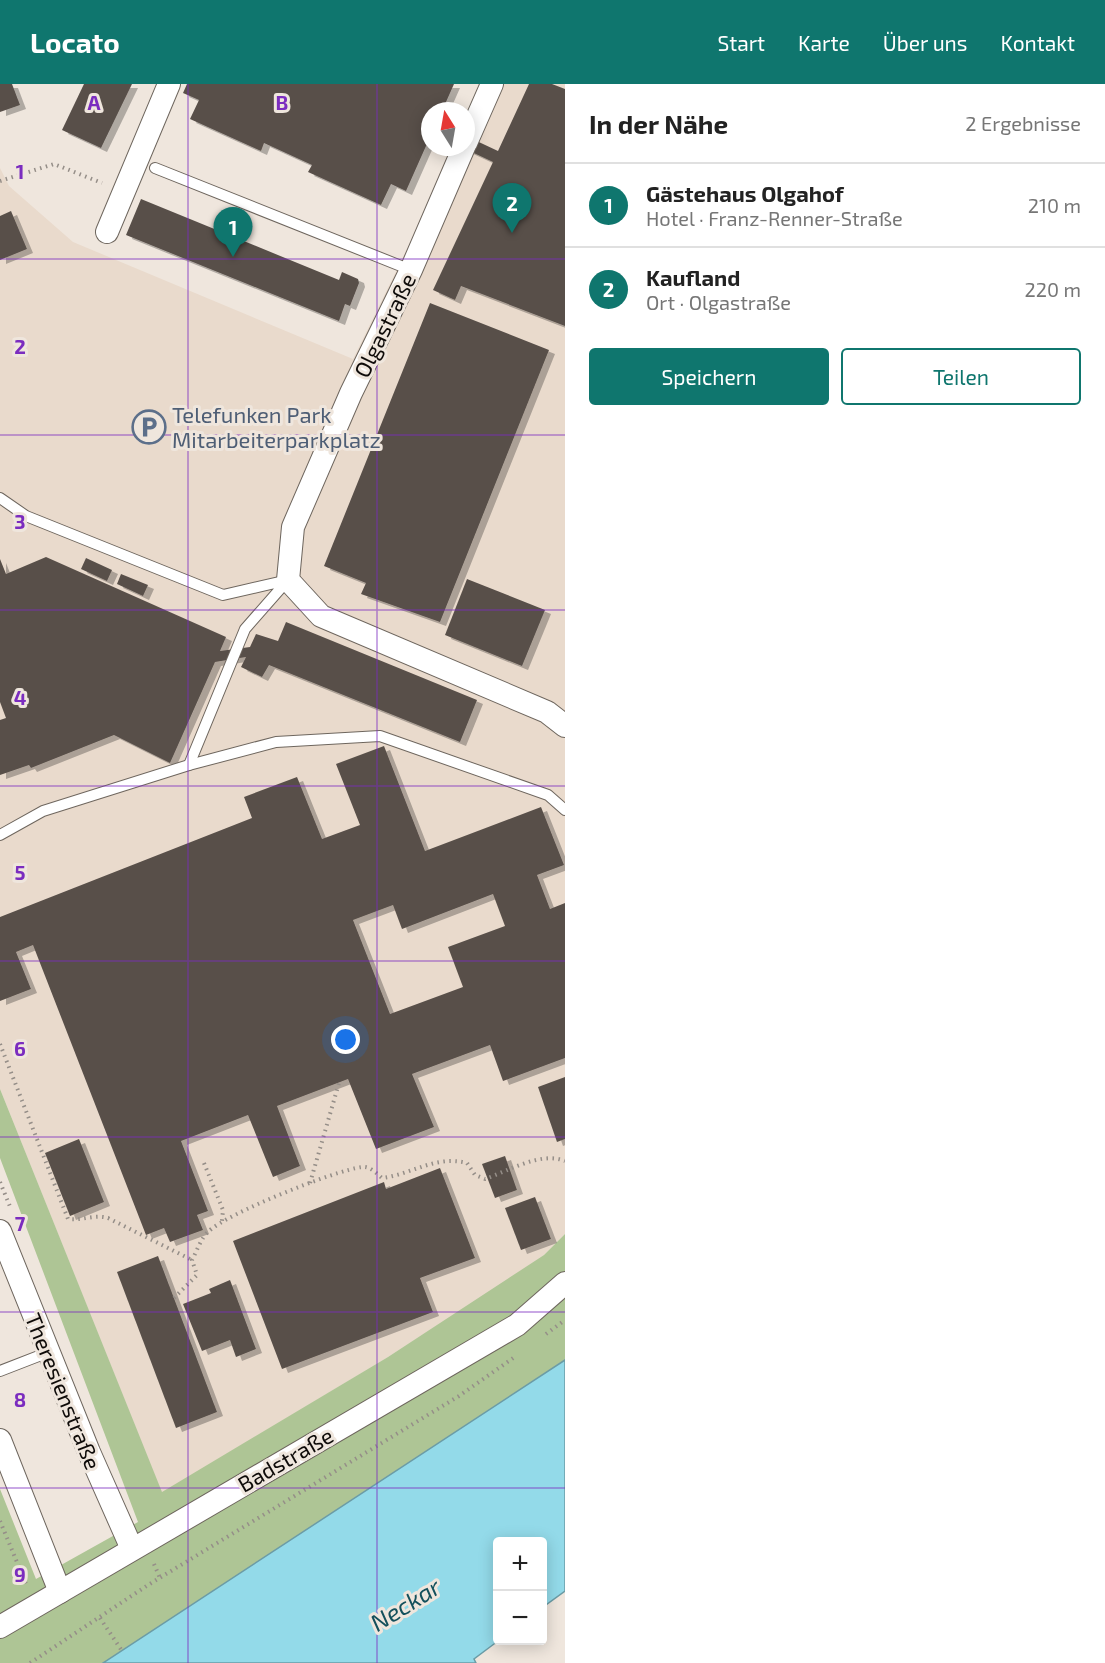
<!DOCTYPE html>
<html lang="de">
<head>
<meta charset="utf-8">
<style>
	:root { --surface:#fff; --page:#f2f2f2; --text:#222; --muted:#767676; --line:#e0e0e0; --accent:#0f766e }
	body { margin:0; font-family:"Exo 2",sans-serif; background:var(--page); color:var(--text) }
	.controls { position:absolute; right:18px; bottom:18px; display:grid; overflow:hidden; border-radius:6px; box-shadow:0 3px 15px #0003 }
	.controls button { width:54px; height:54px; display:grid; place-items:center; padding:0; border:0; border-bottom:2px solid var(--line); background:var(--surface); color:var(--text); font:30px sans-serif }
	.compass { position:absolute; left:421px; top:18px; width:54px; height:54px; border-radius:50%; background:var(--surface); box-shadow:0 3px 15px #0003; rotate:349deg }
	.you { position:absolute; left:346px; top:956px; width:21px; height:21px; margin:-15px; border:4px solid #fff; border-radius:50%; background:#1a73e8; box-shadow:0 0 0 9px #1a73e833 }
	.badge { display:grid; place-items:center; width:39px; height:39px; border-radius:50%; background:var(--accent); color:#fff; font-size:20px; font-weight:700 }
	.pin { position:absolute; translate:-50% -50px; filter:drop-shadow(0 2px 3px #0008) }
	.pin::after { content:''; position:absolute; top:32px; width:21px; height:18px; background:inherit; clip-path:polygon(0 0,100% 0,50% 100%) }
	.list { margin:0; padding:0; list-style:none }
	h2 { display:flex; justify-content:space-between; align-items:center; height:78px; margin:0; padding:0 24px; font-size:26px }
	h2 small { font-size:20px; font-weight:400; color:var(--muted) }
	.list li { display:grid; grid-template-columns:39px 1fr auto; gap:18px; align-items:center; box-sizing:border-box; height:84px; padding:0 24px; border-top:2px solid var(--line) }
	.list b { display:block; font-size:22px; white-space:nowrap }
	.list p { margin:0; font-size:20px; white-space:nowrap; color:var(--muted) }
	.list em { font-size:20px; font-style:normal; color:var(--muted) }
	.actions { display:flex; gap:12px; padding:18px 24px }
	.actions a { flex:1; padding:14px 0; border:2px solid var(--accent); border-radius:6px; text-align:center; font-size:21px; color:var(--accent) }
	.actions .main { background:var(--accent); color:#fff }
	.map { position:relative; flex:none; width:565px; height:1579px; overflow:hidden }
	header { display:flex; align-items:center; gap:36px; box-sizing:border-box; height:84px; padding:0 30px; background:var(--accent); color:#fff }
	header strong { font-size:28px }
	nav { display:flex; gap:33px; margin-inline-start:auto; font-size:21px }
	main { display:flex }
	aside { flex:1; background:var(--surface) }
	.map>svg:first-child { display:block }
	.built { fill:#e9dacc }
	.green { fill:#aec595 }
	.water { fill:#93dae9; stroke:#6b9ca6; stroke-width:1.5 }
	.building { fill:#59504a; fill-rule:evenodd; filter:url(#shadow) }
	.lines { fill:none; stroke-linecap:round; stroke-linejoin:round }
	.service-casing { stroke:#6e665e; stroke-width:12 }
	.minor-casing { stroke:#6e665e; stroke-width:24 }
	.path { stroke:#958e88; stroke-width:4; stroke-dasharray:1.5 4.5; stroke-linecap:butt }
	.service { stroke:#fff; stroke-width:10 }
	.minor { stroke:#fff; stroke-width:22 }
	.grid { fill:none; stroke:#7b2cbf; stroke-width:1.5; stroke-opacity:0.55 }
	.labels { text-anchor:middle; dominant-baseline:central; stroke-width:6; stroke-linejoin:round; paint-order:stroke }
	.street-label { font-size:22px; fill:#0e0b09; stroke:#efe6dd }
	.service-label { font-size:22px; fill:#4e5e75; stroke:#efe6dd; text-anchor:start }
	.water-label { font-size:24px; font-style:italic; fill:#13505c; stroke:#efe6dd }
	.grid-label { font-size:20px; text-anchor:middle; font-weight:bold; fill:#7b2cbf; stroke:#efe6dd; stroke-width:6; stroke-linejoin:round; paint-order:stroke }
</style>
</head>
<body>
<header>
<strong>Locato</strong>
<nav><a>Start</a><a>Karte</a><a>Über uns</a><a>Kontakt</a></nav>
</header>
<main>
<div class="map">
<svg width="565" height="1579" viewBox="0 0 565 1579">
	<defs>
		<filter id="shadow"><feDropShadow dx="6" dy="4" stdDeviation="0" flood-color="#0004"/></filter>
	</defs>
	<rect width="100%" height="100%" fill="#efe6dd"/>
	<polygon class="built" points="488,0 565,0 565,1150 544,1171 497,1203 388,1273 162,1409 0,1005 0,84 9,102 73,158 353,275"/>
	<polygon class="green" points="0,1005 162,1408 388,1273 544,1171 565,1150 565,1276 103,1579 0,1579 0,1405 36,1495 138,1438 0,1074"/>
	<polygon class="water" points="565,1276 565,1507 543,1523 542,1458 497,1458 498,1557 474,1575 476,1579 103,1579"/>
	<g class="building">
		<polygon points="0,0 12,0 20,21 0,28"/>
		<polygon points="84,0 132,0 101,64 62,46"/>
		<polygon points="187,0 454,0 442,27 430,27 430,53 406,107 391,100 381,121 308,88 312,81 264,59 261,67 190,35 199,16 183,9"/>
		<polygon points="529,0 552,0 565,5 565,242 461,202 455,216 433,206 493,78 461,63 466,52 498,67"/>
		<polygon points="141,115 339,196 342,188 358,195 359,199 350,222 345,220 339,237 126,151"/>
		<polygon points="11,127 27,165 0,176 0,132"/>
		<polygon points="430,219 549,266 440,538 361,510 366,499 324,482"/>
		<polygon points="46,473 226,553 220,567 250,563 256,550 278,557 286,538 477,616 460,658 269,581 262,593 241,583 246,573 215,578 170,679 114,651 31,684 29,681 0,691 0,636 6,634 0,618 0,475 6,490"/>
		<polygon points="86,474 112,486 107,497 81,485"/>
		<polygon points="121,490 148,501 143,512 117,500"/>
		<polygon points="467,495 545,526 522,582 445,551"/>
		<path d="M384 662 425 767 541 723 564 781 537 791 550 825 565 819V974L503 997 490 961 412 990 434 1043 376 1065 348 995 277 1022 300 1082 273 1093 248 1031 181 1057 208 1127 197 1131 203 1146 170 1158 164 1144 146 1151 33 861 16 868 31 905 0 917V833L252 734 244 713 297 693 322 755 360 741 336 680ZM493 810 505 842 448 863 463 903 390 930 353 836 393 821 402 845Z"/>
		<polygon points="565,993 565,1055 557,1058 538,1003"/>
		<polygon points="79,1055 104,1118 70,1132 45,1069"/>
		<polygon points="505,1072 517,1106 495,1114 482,1080"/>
		<polygon points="440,1084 475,1174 420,1194 433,1228 282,1285 233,1157 384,1098 386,1105"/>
		<polygon points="535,1113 551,1155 521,1166 505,1124"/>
		<polygon points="158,1172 217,1328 176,1344 117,1188"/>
		<polygon points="230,1196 256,1265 236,1273 230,1256 202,1267 183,1220 211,1209 209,1205"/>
	</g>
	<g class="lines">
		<g class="service-casing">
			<g id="service">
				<polyline points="155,84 411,186"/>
				<polyline points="0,414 26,432 223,511 288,496 245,545 189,681"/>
				<polyline points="0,751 43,727 189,681 276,658 380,652 548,711 565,726"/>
				<polyline points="0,1287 49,1268"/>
			</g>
		</g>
		<g class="minor-casing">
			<g id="minor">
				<polyline points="466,59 492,0"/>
				<polyline points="464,63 411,186 351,309 293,443 288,496 321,532 547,628 565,642"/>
				<polyline points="107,148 169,0"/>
				<polyline points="0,1147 89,1368 132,1465"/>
				<polyline points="0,1356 60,1508"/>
				<polyline points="0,1543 517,1241 565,1199"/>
			</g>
		</g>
		<g class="path">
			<polyline points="0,97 54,80 102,99"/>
			<path d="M0 960 68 1135C82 1137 94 1130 108 1134L192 1176"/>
			<polyline points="204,1079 223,1126 222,1137"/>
			<polyline points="0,1098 11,1125"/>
			<polyline points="310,1099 339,999"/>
			<path d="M174 1214 197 1191 192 1176C197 1167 201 1154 208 1148 225 1130 336 1086 362 1083 370 1082 376 1089 382 1094 413 1090 435 1071 467 1079L475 1091 485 1095C508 1087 541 1067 565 1077"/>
			<polyline points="546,1250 565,1236"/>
			<polyline points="0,1437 26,1500"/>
			<polyline points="154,1480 160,1494"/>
			<polyline points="100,1534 122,1567"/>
			<polyline points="30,1579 148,1501 459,1312 516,1272"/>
		</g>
		<use href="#service" class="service"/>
		<use href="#minor" class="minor"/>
	</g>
	<path class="grid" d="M188 0V1579M377 0V1579M0 175H565M0 351H565M0 526H565M0 702H565M0 877H565M0 1053H565M0 1228H565M0 1404H565"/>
	<defs>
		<g id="parking-ring" transform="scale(1.725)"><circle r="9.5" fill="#efe6dd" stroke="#5c6f8a" stroke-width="1.5"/><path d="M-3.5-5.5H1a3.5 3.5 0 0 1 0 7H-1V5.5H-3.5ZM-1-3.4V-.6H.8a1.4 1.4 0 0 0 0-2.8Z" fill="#5c6f8a"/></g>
	</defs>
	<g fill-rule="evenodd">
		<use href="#parking-ring" x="149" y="343"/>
	</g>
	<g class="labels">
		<g class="street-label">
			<text transform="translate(384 241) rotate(-64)">Olgastraße</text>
			<text transform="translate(64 1307) rotate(68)">Theresienstraße</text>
			<text transform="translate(285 1375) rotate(-30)">Badstraße</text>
		</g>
		<g class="service-label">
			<text x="172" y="330">Telefunken Park<tspan x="172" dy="25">Mitarbeiterparkplatz</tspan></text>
		</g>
		<g class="water-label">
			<text transform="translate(405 1520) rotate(-32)">Neckar</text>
		</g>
	</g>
	<g class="grid-label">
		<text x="94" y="26">A</text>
		<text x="282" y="26">B</text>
		<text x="20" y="95">1</text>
		<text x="20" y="270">2</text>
		<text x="20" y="445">3</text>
		<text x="20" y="621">4</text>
		<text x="20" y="796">5</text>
		<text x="20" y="972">6</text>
		<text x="20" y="1147">7</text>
		<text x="20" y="1323">8</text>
		<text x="20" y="1498">9</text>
	</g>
</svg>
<div class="controls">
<button>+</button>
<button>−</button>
</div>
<svg class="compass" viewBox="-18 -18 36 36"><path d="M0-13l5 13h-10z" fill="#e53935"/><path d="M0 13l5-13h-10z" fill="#767676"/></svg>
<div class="you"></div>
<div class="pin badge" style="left:233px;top:173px">1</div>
<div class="pin badge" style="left:512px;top:149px">2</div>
</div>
<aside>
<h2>In der Nähe<small>2 Ergebnisse</small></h2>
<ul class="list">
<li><span class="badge">1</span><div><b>Gästehaus Olgahof</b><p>Hotel · Franz-Renner-Straße</p></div><em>210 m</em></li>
<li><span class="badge">2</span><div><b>Kaufland</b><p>Ort · Olgastraße</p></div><em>220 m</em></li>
</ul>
<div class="actions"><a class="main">Speichern</a><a>Teilen</a></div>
</aside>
</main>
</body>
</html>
